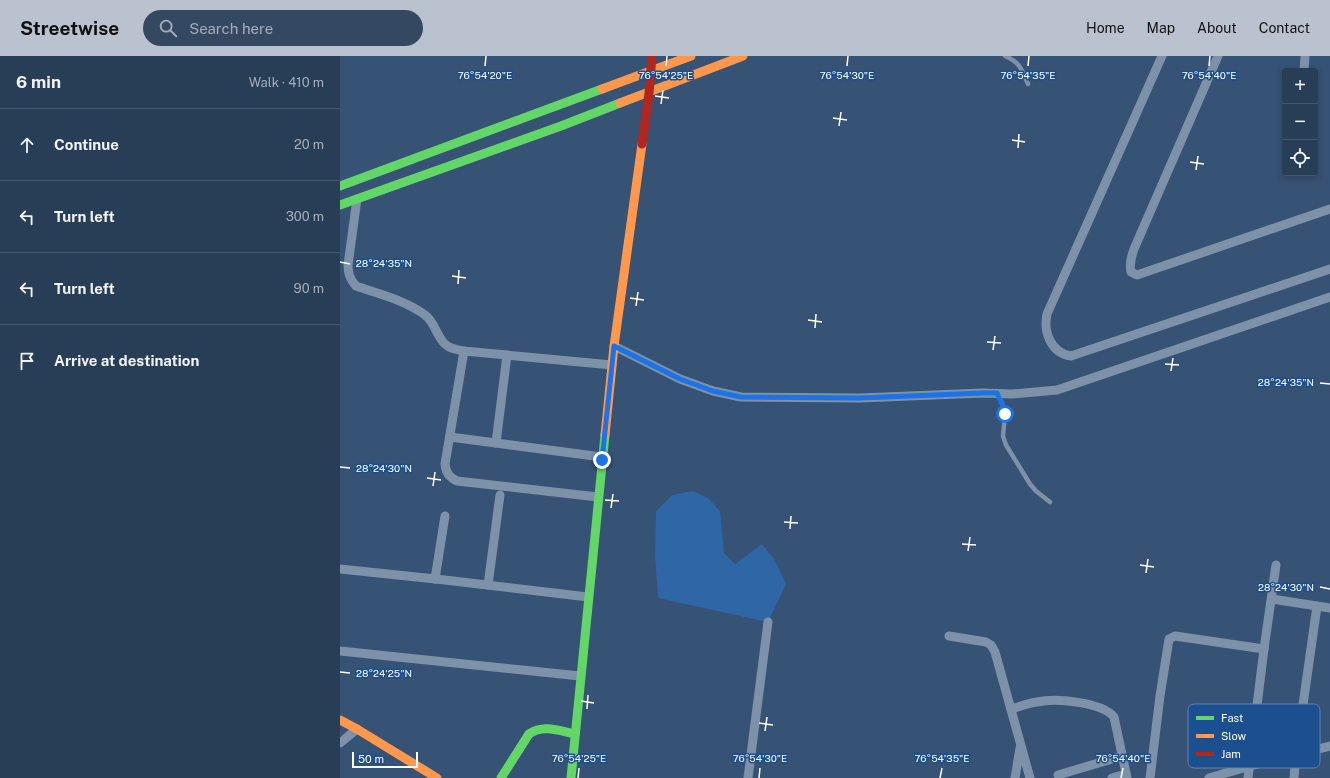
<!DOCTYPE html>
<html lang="en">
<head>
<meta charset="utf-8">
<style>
	:root { --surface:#283e57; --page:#344961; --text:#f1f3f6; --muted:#a5aeba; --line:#44576d; --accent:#b9c2ce }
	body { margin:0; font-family:"Public Sans",sans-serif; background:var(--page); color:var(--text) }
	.controls { position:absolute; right:12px; top:12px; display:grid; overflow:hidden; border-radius:4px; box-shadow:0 2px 6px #0003 }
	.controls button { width:36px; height:36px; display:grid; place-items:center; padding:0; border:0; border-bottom:1px solid var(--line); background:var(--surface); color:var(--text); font:20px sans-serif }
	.scale { position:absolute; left:12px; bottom:10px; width:66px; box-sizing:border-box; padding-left:4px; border:2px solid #fff; border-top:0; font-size:11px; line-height:14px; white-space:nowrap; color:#fff; -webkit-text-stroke:3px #1b4f8f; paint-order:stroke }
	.stop { position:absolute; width:12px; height:12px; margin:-9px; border:3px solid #1a73e8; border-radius:50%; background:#fff }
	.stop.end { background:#1a73e8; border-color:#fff; box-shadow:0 1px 4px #0008 }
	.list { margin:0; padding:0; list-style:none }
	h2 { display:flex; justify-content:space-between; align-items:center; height:52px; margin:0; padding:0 16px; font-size:17px }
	h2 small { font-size:13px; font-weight:400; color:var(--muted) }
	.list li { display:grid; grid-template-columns:26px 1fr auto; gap:12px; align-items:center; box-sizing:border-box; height:72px; padding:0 16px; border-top:1px solid var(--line) }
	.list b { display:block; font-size:15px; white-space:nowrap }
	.list em { font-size:13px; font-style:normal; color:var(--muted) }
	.icon { flex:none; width:22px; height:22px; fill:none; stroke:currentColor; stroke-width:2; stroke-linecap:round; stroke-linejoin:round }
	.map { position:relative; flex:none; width:990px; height:722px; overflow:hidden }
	header { display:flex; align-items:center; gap:24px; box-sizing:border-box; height:56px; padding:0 20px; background:var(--accent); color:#111 }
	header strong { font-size:19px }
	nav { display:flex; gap:22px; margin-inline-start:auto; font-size:14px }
	.search { width:280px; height:36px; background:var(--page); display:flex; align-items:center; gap:10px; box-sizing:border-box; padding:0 14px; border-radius:22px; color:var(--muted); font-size:15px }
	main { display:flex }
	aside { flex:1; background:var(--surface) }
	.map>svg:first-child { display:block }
	.green { fill:#2f66a5 }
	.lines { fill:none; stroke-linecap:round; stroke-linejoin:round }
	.lane { stroke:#7d92a8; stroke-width:4.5 }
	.street { stroke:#7d92a8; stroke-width:9 }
	.fast { stroke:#63d668; stroke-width:9 }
	.slow { stroke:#ff974d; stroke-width:9 }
	.jam { stroke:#b3261e; stroke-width:9 }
	.route { stroke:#1a73e8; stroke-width:5 }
	.ticks { fill:none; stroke:#fff; stroke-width:1.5 }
	.key { fill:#1b4f8f; stroke:#5f84b1; stroke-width:1 }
	.key-label { font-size:11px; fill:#fff }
	.ticks-label { font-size:10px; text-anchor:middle; fill:#fff; stroke:#1b4f8f; stroke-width:3; stroke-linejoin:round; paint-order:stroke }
</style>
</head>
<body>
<header>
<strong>Streetwise</strong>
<div class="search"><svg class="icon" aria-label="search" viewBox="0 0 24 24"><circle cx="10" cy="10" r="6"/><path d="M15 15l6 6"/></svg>Search here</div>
<nav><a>Home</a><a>Map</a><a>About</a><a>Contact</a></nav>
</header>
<main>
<aside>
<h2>6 min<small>Walk · 410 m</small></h2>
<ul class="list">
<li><svg class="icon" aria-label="ahead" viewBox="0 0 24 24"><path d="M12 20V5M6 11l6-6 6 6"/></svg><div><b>Continue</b></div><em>20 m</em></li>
<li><svg class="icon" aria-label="left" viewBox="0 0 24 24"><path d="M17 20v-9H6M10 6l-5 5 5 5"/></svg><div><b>Turn left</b></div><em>300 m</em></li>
<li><svg class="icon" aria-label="left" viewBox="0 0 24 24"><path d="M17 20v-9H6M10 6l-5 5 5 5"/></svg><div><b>Turn left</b></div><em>90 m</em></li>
<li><svg class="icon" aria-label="arrive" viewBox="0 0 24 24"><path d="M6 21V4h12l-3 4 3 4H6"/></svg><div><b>Arrive at destination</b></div></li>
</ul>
</aside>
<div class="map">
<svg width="990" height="722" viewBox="0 0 990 722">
	<rect width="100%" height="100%" fill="#365274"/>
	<polygon class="green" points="353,435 368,442 380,455 384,497 395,508 422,488 435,504 446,528 428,566 318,542 315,499 316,455 332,439"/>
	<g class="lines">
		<g class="lane">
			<path d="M665 0C681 7 681 13 688 28"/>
			<polyline points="657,337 662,347 665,358 663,380 666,389 690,428 696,435 710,446"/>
		</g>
		<g class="street">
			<path d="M822 0 707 258C703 276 711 297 731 300L990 213"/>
			<path d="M878 0 794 193C791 201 789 208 791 216L797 219 990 153"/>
			<polyline points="964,15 965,0"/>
			<path d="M17 143 8 209C8 218 10 223 16 230 39 238 65 244 85 259 95 266 97 282 106 289 111 293 118 294 124 295L272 309"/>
			<polyline points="274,290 340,323 373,335 401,341 520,342 643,337 672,338 717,334 990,241"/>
			<path d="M124 295 105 408C106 417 109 421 117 425L258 441"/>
			<polyline points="110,381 262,401"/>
			<polyline points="156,387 167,299"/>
			<polyline points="0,513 105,524 248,541"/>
			<polyline points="95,523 105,460"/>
			<polyline points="148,529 160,439"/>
			<polyline points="932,543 990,552"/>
			<polyline points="609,580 646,586 651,589 655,596 690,722"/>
			<polyline points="0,595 240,620"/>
			<path d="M671 653C679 651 688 647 697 646 716 642 762 646 774 661L787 722"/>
			<polyline points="0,687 17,673"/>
			<polyline points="718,719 782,700"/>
			<polyline points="408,722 428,566"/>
			<polyline points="675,722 680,692"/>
			<polyline points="772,722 786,718"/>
			<polyline points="810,722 820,640 829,583 835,580 924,593"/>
			<polyline points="869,722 910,710 990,690"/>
			<polyline points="908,722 924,593 936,509"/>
			<polyline points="954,722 956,698 977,550"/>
		</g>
		<g class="fast">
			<polyline points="0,130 262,33"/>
			<polyline points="0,149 221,70 280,47"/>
			<path d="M161 722 189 678C203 668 220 675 235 678"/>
			<polyline points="231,722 265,379"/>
		</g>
		<g class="slow">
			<polyline points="262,33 351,0"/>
			<polyline points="280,47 403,0"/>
			<polyline points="265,379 274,290 302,88"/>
			<polyline points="0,664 17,673 97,722"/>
		</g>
		<polyline class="jam" points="302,88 309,37 312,0"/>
	</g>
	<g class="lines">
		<polyline class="route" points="262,404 274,290 340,323 373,335 401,341 520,342 643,337 657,337 664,353 665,358"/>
	</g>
	<path class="ticks" d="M145 10 146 0M326 10 327 0M507 10 508 0M688 10 689 0M869 10 870 0M315 40 329 42M321 48 323 34M493 62 507 64M499 70 501 56M672 84 685 86M678 92 679 78M850 106 864 108M856 114 858 100M0 206 10 208M112 220 126 222M118 228 119 214M290 242 304 244M296 250 298 236M468 264 482 266M475 272 476 258M647 286 661 287M653 294 655 280M825 308 839 309M831 315 833 302M980 327 990 328M0 411 10 412M87 422 101 424M93 430 95 416M265 444 279 445M271 452 273 438M444 466 458 467M450 473 451 460M622 488 636 489M628 495 630 481M800 509 814 511M806 517 808 503M980 531 990 533M0 616 10 617M241 645 254 647M247 653 248 639M419 667 433 669M425 675 427 661M238 722 239 712M419 722 420 712M600 722 602 712M781 722 783 712"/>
	<rect x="848" y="648" width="132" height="64" rx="6" class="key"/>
	<rect x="856" y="660" width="18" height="4" fill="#63d668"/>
	<rect x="856" y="678" width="18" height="4" fill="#ff974d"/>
	<rect x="856" y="696" width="18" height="4" fill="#b3261e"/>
	<g class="key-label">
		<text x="881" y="666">Fast</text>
		<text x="881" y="684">Slow</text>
		<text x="881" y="702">Jam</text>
	</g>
	<g class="ticks-label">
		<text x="145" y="23">76°54'20"E</text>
		<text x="326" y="23">76°54'25"E</text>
		<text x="507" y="23">76°54'30"E</text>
		<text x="688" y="23">76°54'35"E</text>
		<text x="869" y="23">76°54'40"E</text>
		<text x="44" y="211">28°24'35"N</text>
		<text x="946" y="330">28°24'35"N</text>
		<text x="44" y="416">28°24'30"N</text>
		<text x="946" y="535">28°24'30"N</text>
		<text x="44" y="621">28°24'25"N</text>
		<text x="239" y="706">76°54'25"E</text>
		<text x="420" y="706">76°54'30"E</text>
		<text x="602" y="706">76°54'35"E</text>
		<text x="783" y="706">76°54'40"E</text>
	</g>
</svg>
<div class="controls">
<button>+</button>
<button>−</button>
<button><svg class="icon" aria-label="locate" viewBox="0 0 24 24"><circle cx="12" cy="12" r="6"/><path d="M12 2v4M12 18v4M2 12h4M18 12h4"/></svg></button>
</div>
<div class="scale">50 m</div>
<div class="stop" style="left:665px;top:358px"></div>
<div class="stop end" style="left:262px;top:404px"></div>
</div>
</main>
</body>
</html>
